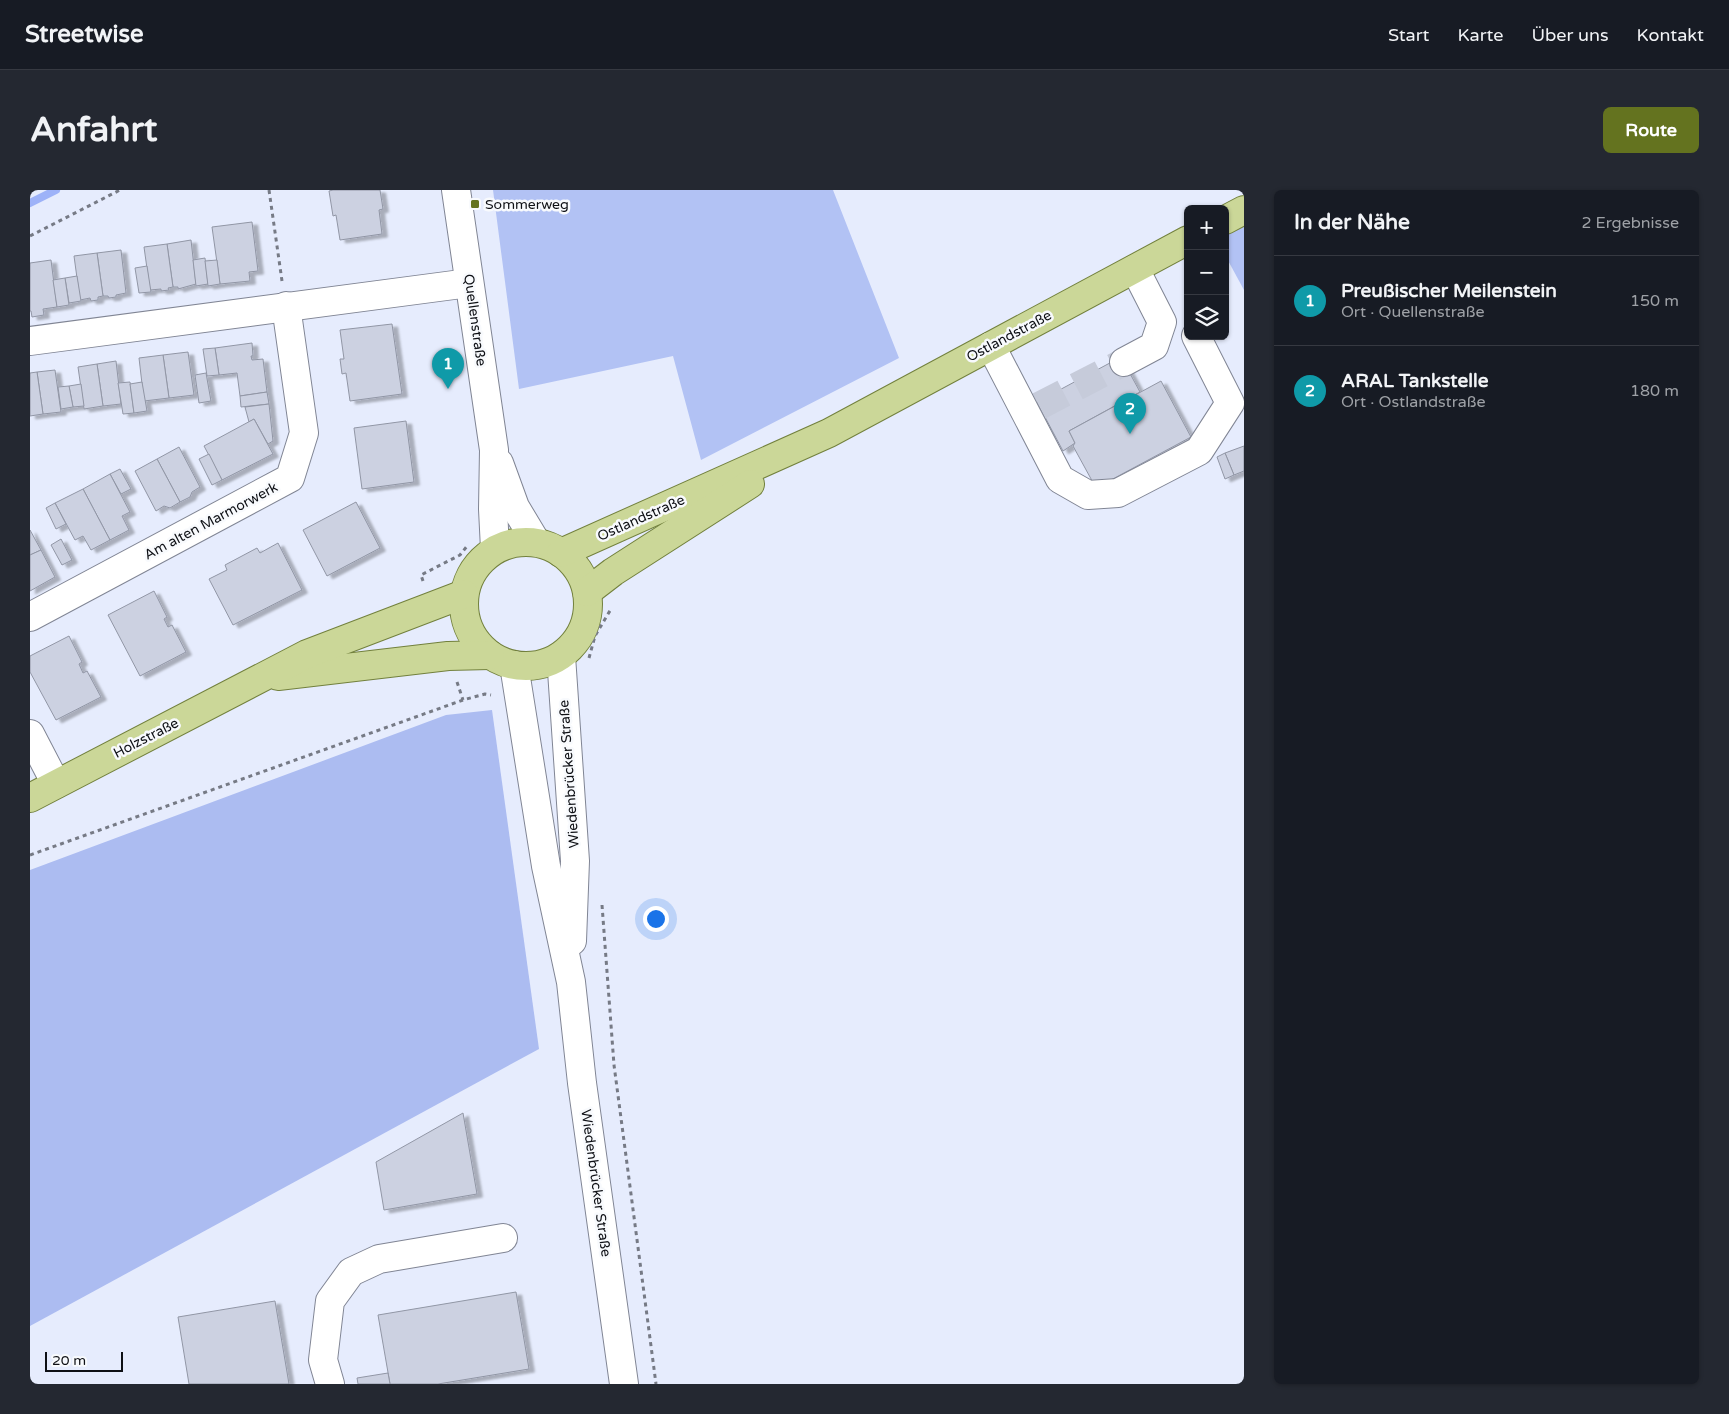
<!DOCTYPE html>
<html lang="de">
<head>
<meta charset="utf-8">
<style>
	:root { --surface:#171b24; --page:#242831; --text:#f1f3f6; --muted:#9ea1a6; --line:#363941; --accent:#64731f }
	body { margin:0; font-family:"Varela Round",sans-serif; background:var(--page); color:var(--text) }
	.controls { position:absolute; right:15px; top:15px; display:grid; overflow:hidden; border-radius:8px; box-shadow:0 1px 4px #0004 }
	.controls button { width:45px; height:45px; display:grid; place-items:center; padding:0; border:0; border-bottom:1px solid var(--line); background:var(--surface); color:var(--text); font:25px sans-serif }
	.scale { position:absolute; left:15px; bottom:12px; width:78px; box-sizing:border-box; padding-left:5px; border:2px solid #0e1015; border-top:0; font-size:14px; line-height:18px; white-space:nowrap; color:#0e1015; -webkit-text-stroke:4px #f8fafd; paint-order:stroke }
	.you { position:absolute; left:625px; top:728px; width:18px; height:18px; margin:-12px; border:4px solid #fff; border-radius:50%; background:#1a73e8; box-shadow:0 0 0 8px #1a73e833 }
	.badge { display:grid; place-items:center; width:32px; height:32px; border-radius:50%; background:var(--accent); color:#fff; font-size:16px; font-weight:700 }
	.pin { position:absolute; translate:-50% -41px; filter:drop-shadow(0 1px 2px #0008) }
	.pin::after { content:''; position:absolute; top:26px; width:18px; height:15px; background:inherit; clip-path:polygon(0 0,100% 0,50% 100%) }
	.list { margin:0; padding:0; list-style:none }
	h2 { display:flex; justify-content:space-between; align-items:center; height:65px; margin:0; padding:0 20px; font-size:21px }
	h2 small { font-size:16px; font-weight:400; color:var(--muted) }
	.list li { display:grid; grid-template-columns:32px 1fr auto; gap:15px; align-items:center; box-sizing:border-box; height:90px; padding:0 20px; border-top:1px solid var(--line) }
	.list b { display:block; font-size:19px; white-space:nowrap }
	.list p { margin:0; font-size:16px; white-space:nowrap; color:var(--muted) }
	.list em { font-size:16px; font-style:normal; color:var(--muted) }
	.icon { flex:none; width:28px; height:28px; fill:none; stroke:currentColor; stroke-width:2; stroke-linecap:round; stroke-linejoin:round }
	.map { position:relative; flex:none; width:1214px; height:1194px; overflow:hidden; border-radius:8px }
	header { display:flex; align-items:center; gap:30px; box-sizing:border-box; height:70px; padding:0 25px; background:var(--surface); border-bottom:1px solid var(--line) }
	header strong { font-size:24px }
	nav { display:flex; gap:28px; margin-inline-start:auto; font-size:18px }
	.intro { display:flex; align-items:center; justify-content:space-between; box-sizing:border-box; height:120px; padding:0 30px }
	h1 { margin:0; font-size:35px }
	.button { padding:12px 22px; border-radius:8px; background:var(--accent); color:#fff; font-size:18px; font-weight:700 }
	main { display:flex; gap:30px; padding:0 30px }
	aside { flex:1; background:var(--surface); border-radius:8px; box-shadow:0 1px 4px #0004 }
	.map>svg:first-child { display:block }
	.green { fill:#b2c2f4 }
	.forest { fill:#acbcf1 }
	.lines { fill:none; stroke-linecap:round; stroke-linejoin:round }
	.stream { stroke:#9db2f8; stroke-width:8 }
	.building { fill:#ccd1e1; stroke:#9196a5; filter:url(#shadow) }
	.minor-tunnel { stroke:#c6cbda; stroke-width:28; stroke-dasharray:28 14; stroke-linecap:butt }
	.minor-casing { stroke:#808594; stroke-width:30 }
	.major-casing { stroke:#72803d; stroke-width:30 }
	.path { stroke:#767a85; stroke-width:3; stroke-dasharray:4 4; stroke-linecap:butt }
	.minor { stroke:#fff; stroke-width:28 }
	.major { stroke:#cbd798; stroke-width:28 }
	.poi-dot { fill:#64731f; stroke:#f8fafd; stroke-width:2 }
	.labels { text-anchor:middle; dominant-baseline:central; stroke-width:5; stroke-linejoin:round; paint-order:stroke }
	.poi-label { font-size:14px; fill:#0e1015; stroke:#f8fafd; text-anchor:start }
	.street-label { font-size:14px; fill:#0e1015; stroke:#f8fafd }
</style>
</head>
<body>
<header>
<strong>Streetwise</strong>
<nav><a>Start</a><a>Karte</a><a>Über uns</a><a>Kontakt</a></nav>
</header>
<div class="intro"><h1>Anfahrt</h1><a class="button">Route</a></div>
<main>
<div class="map">
<svg width="1214" height="1194" viewBox="0 0 1214 1194">
	<defs>
		<filter id="shadow"><feDropShadow dx="5.5" dy="3" stdDeviation="1" flood-color="#0004"/></filter>
	</defs>
	<rect width="100%" height="100%" fill="#e6ecfd"/>
	<g class="green">
		<polygon points="463,0 803,0 869,168 671,270 643,166 489,199"/>
		<polygon points="1214,36 1214,100 1195,65 1195,46"/>
	</g>
	<polygon class="forest" points="462,520 509,859 0,1136 0,680 416,525"/>
	<g class="lines">
		<polyline class="stream" points="0,13 26,0"/>
	</g>
	<g class="building">
		<polygon points="303,0 350,0 353,19 349,20 352,44 310,50 306,25 303,26 299,1"/>
		<polygon points="222,32 228,81 219,82 220,91 190,94 182,37"/>
		<polygon points="161,50 166,94 148,99 148,97 143,97 137,54"/>
		<polygon points="137,54 143,97 138,98 139,100 131,101 131,99 120,100 114,57"/>
		<polygon points="91,60 96,103 86,105 86,107 79,108 78,106 73,106 67,63"/>
		<polygon points="67,63 73,106 68,107 68,110 61,111 60,108 50,110 44,66"/>
		<polygon points="175,68 178,94 166,96 163,70"/>
		<polygon points="21,70 27,117 13,119 14,125 2,127 1,121 0,121 0,73"/>
		<polygon points="187,70 190,94 178,96 175,71"/>
		<polygon points="117,76 121,102 109,103 105,78"/>
		<polygon points="47,86 51,111 39,113 35,88"/>
		<polygon points="35,88 39,115 27,117 23,90"/>
		<polygon points="362,134 372,204 320,211 316,183 312,184 310,169 314,169 310,140"/>
		<polygon points="222,153 223,166 221,166 222,170 233,169 237,202 210,206 207,183 189,185 185,158"/>
		<polygon points="185,158 189,185 177,186 173,159"/>
		<polygon points="158,162 164,205 139,208 133,165"/>
		<polygon points="133,165 139,208 114,211 109,168"/>
		<polygon points="1091,167 1110,202 1039,241 1045,253 1033,261 1007,212"/>
		<polygon points="86,171 91,214 73,216 67,174"/>
		<polygon points="67,174 73,216 54,219 48,177"/>
		<polygon points="25,180 31,222 13,224 7,182"/>
		<polygon points="7,182 13,224 0,226 0,183"/>
		<polygon points="176,183 181,211 169,213 165,185"/>
		<polygon points="1131,191 1161,247 1066,298 1043,256 1045,253 1039,241"/>
		<polygon points="100,192 104,223 93,224 88,193"/>
		<polygon points="112,192 117,221 104,223 100,194"/>
		<polygon points="51,194 54,216 43,217 39,196"/>
		<polygon points="39,196 43,217 31,219 28,197"/>
		<polygon points="237,202 239,214 211,217 210,206"/>
		<polygon points="239,214 243,251 238,254 224,229 219,232 215,217"/>
		<polygon points="224,229 243,264 192,290 174,256"/>
		<polygon points="376,231 384,292 332,299 324,238"/>
		<polygon points="1214,256 1214,281 1204,285 1195,263"/>
		<polygon points="149,257 170,297 162,302 160,307 150,312 127,269"/>
		<polygon points="1195,263 1204,285 1195,289 1187,267"/>
		<polygon points="179,264 192,290 182,295 169,269"/>
		<polygon points="127,269 150,312 140,318 134,316 126,321 105,281"/>
		<polygon points="90,279 101,299 91,304 80,284"/>
		<polygon points="80,284 100,322 92,326 99,340 80,350 53,299"/>
		<polygon points="53,299 80,350 61,360 53,346 45,350 25,313"/>
		<polygon points="326,312 350,358 297,386 273,340"/>
		<polygon points="25,313 36,334 26,339 16,318"/>
		<polygon points="0,340 11,360 0,365"/>
		<polygon points="31,349 42,370 32,375 21,355"/>
		<polygon points="248,353 272,400 203,435 179,389 197,380 195,375 227,358 230,363"/>
		<polygon points="11,360 25,387 0,401 0,365"/>
		<polygon points="124,401 137,427 134,429 138,437 142,435 156,462 110,486 78,425"/>
		<polygon points="39,446 52,472 49,474 53,483 57,481 71,507 26,530 0,482 0,466"/>
		<polygon points="433,923 447,1004 354,1020 346,972"/>
		<polygon points="486,1102 499,1179 408,1194 360,1194 348,1125"/>
		<polygon points="245,1111 259,1194 159,1194 148,1127"/>
		<polygon points="358,1183 360,1194 328,1194 327,1188"/>
	</g>
	<g class="lines">
		<polyline class="minor-tunnel" points="1009,216 1094,172"/>
		<g class="minor-casing">
			<g id="minor">
				<polyline points="426,0 464,260 463,319 465,359"/>
				<polyline points="0,151 439,93"/>
				<polyline points="961,156 1030,289 1058,305 1088,303 1169,261 1200,213 1166,146"/>
				<polyline points="1094,172 1124,156 1132,132 1105,79"/>
				<polyline points="469,273 485,317 506,352"/>
				<polyline points="0,427 260,288 274,243 256,116"/>
				<polyline points="531,466 545,671 542,751"/>
				<polyline points="484,475 516,676 541,792 552,893 594,1194"/>
				<polyline points="0,544 26,594"/>
				<polyline points="300,1194 293,1170 300,1111 321,1082 349,1069 473,1048"/>
			</g>
		</g>
		<g class="major-casing">
			<g id="major">
				<polyline points="1195,30 1214,20"/>
				<circle cx="496" cy="414" r="62"/>
				<polyline points="531,363 799,243 1158,50"/>
				<polyline points="557,402 583,382 720,294"/>
				<polyline points="248,486 418,466 460,465"/>
				<polyline points="0,608 277,464 434,404"/>
			</g>
		</g>
		<g class="path">
			<polyline points="239,0 252,91"/>
			<polyline points="0,46 90,0"/>
			<polyline points="393,391 391,385 430,365 438,355"/>
			<polyline points="559,468 565,446 581,419"/>
			<polyline points="427,492 433,510"/>
			<polyline points="0,665 433,510 455,504 461,505"/>
			<polyline points="572,715 584,875 626,1194"/>
		</g>
		<use href="#minor" class="minor"/>
		<use href="#major" class="major"/>
	</g>
	<rect class="poi-dot" x="440" y="9" width="10" height="10" rx="2.5"/>
	<g class="labels">
		<g class="poi-label">
			<text x="455" y="14">Sommerweg</text>
		</g>
		<g class="street-label">
			<text transform="translate(445 130) rotate(82)">Quellenstraße</text>
			<text transform="translate(979 146) rotate(-28)">Ostlandstraße</text>
			<text transform="translate(611 328) rotate(-24)">Ostlandstraße</text>
			<text transform="translate(181 331) rotate(-28)">Am alten Marmorwerk</text>
			<text transform="translate(116 548) rotate(-27)">Holzstraße</text>
			<text transform="translate(539 584) rotate(-94)">Wiedenbrücker Straße</text>
			<text transform="translate(566 993) rotate(82)">Wiedenbrücker Straße</text>
		</g>
	</g>
</svg>
<div class="controls">
<button>+</button>
<button>−</button>
<button><svg class="icon" aria-label="layers" viewBox="0 0 24 24"><path d="M12 4l9 5-9 5-9-5zM3 14l9 5 9-5"/></svg></button>
</div>
<div class="scale">20 m</div>
<div class="you"></div>
<div class="pin badge" style="left:418px;top:199px;background:#0f9aa8">1</div>
<div class="pin badge" style="left:1100px;top:244px;background:#0f9aa8">2</div>
</div>
<aside>
<h2>In der Nähe<small>2 Ergebnisse</small></h2>
<ul class="list">
<li><span class="badge" style="background:#0f9aa8">1</span><div><b>Preußischer Meilenstein</b><p>Ort · Quellenstraße</p></div><em>150 m</em></li>
<li><span class="badge" style="background:#0f9aa8">2</span><div><b>ARAL Tankstelle</b><p>Ort · Ostlandstraße</p></div><em>180 m</em></li>
</ul>
</aside>
</main>
</body>
</html>
